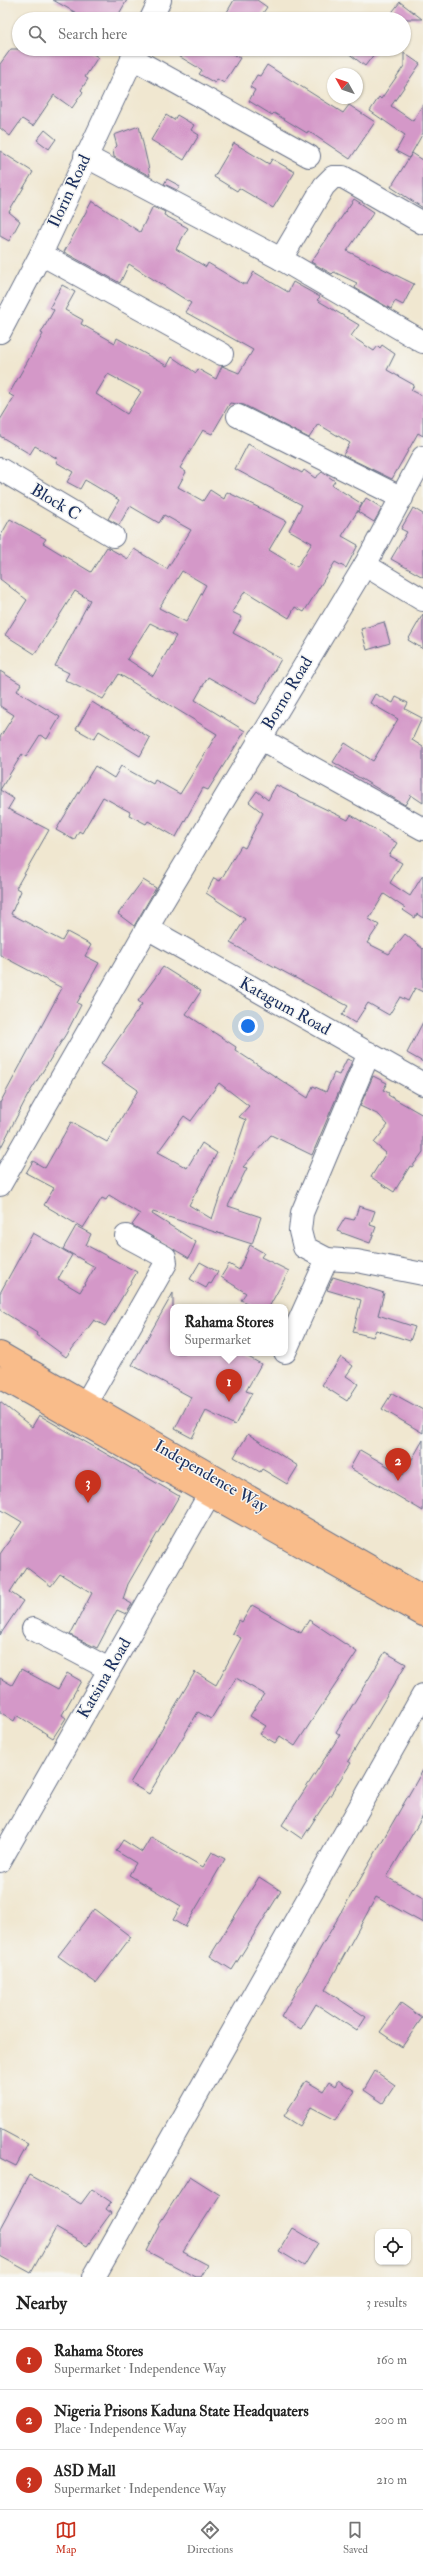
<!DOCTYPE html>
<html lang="en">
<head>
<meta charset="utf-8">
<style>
	:root { --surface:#fff; --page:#f2f2f2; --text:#222; --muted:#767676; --line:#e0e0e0; --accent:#c8321e }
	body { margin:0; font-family:"IM FELL Double Pica",serif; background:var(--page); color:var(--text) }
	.controls { position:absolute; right:12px; bottom:12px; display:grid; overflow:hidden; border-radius:8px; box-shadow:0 1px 3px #0004 }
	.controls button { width:36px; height:36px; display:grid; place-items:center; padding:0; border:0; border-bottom:1px solid var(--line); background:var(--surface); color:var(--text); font:20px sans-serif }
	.compass { position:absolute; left:327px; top:68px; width:36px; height:36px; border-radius:50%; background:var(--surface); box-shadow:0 1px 3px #0004; rotate:310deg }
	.you { position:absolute; left:248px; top:1026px; width:14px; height:14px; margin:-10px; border:3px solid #fff; border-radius:50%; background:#1a73e8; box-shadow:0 0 0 6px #1a73e833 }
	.badge { display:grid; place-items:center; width:26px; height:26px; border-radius:50%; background:var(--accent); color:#fff; font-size:13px; font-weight:700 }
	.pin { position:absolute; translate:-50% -33px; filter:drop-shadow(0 1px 2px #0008) }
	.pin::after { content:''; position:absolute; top:21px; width:14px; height:12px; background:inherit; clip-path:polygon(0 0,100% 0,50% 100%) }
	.popup { position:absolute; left:170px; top:1304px; width:118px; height:52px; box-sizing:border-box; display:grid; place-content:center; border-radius:8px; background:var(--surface); filter:drop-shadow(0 1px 3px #0005); font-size:13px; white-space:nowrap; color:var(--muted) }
	.popup b { font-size:15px; color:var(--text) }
	.popup::after { content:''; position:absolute; left:50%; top:100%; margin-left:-8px; border:8px solid transparent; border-top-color:var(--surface) }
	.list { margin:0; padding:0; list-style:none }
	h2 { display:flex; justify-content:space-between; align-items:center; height:52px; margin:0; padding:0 16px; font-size:17px }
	h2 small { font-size:13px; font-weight:400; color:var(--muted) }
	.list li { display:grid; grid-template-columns:26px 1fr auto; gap:12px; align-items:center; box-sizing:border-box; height:60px; padding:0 16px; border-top:1px solid var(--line) }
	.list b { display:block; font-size:15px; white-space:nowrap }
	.list p { margin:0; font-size:13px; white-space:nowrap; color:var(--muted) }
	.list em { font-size:13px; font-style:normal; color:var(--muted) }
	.icon { flex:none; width:22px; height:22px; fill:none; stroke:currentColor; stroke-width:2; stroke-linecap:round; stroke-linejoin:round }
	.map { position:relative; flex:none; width:423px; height:2277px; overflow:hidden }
	.search { position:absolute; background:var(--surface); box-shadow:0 1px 3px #0004; left:12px; right:12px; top:12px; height:44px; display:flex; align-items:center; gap:10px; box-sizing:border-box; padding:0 14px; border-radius:22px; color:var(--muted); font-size:15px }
	.sheet { height:232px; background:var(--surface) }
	nav { display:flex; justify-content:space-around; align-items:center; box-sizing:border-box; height:56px; border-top:1px solid var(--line); background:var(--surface); font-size:11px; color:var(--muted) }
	nav a { display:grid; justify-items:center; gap:2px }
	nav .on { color:var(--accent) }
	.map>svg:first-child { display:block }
	.building { fill:#d498c8; fill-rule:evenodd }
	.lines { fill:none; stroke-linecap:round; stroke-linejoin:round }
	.minor-casing { stroke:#666f86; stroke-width:24 }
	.major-casing { stroke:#666f86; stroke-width:24 }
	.minor { stroke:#fff; stroke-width:22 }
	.major { stroke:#f9bc8a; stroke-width:22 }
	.labels { text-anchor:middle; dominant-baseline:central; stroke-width:3; stroke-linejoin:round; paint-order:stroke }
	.street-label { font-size:17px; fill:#1b2f5e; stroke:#f6f6f2 }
</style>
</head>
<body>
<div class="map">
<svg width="423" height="2277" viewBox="0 0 423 2277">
	<rect width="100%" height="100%" fill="#f6f6f2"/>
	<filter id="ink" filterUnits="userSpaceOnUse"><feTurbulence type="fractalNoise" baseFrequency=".025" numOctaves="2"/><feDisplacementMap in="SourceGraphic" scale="8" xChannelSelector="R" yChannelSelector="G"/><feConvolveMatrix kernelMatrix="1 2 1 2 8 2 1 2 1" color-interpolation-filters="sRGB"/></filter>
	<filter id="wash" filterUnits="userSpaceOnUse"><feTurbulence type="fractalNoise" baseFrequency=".012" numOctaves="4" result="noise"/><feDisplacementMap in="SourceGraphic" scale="16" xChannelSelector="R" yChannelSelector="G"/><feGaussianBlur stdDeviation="0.9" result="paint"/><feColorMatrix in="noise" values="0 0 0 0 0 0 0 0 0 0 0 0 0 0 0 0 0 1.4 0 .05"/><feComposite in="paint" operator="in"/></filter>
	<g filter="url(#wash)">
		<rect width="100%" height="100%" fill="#f0e7d0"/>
		<g id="blocks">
			<g class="building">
				<polygon points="53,0 127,0 116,19 87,19"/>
				<polygon points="234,0 257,0 267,7 259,19 223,19"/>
				<polygon points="400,2 422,19 387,19"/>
				<polygon points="11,49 85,49 98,57 85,77 88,79 81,90 83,92 72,108 54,95 33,126 22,119 10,136 0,128 0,64"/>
				<polygon points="167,49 225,49 240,58 224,83 217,79 215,83 199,74 202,70"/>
				<polygon points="343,49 378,49 365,66"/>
				<polygon points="404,53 420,64 391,106 413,121 423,104 423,133 409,158 396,151 405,135 370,111 379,97 381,99 404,66"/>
				<polygon points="267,65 343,113 349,105 375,122 350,159 308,131 307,133 274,113 272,115 249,101 255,90 250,87 257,75 260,76"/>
				<polygon points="166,115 174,120 177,115 194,125 191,130 199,135 184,160 151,140"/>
				<polygon points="139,126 148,165 150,176 114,157 113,150 117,146 114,135"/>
				<polygon points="45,130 56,139 49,149 37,140"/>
				<polygon points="234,143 269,164 272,159 295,172 273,208 239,188 237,191 214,177"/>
				<polygon points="0,151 33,172 9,212 20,221 9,241 0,236"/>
				<polygon points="412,153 423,160 423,208 391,187"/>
				<polygon points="167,179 180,186 177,190 164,184"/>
				<polygon points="354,199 374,212 347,251 414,284 403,305 395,301 391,309 355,288 357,283 334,272 332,274 311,262"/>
				<path d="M92 201 140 232 153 206 165 212 164 215 188 228 176 249 206 267 208 263 243 284H247L254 272 288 292 293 282 320 297 317 300 359 325 351 336 374 351 378 346 380 348 382 345 395 354 387 370 414 385 411 390 423 396V436L418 433 392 479 343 455 350 443 318 424 309 438 244 405 230 403 212 434 203 430 180 468 186 472 178 487 203 501 210 490 224 499 227 492 286 521 269 550 297 567 312 543 289 530 302 505 235 469 248 444 302 473 304 470 315 478 322 472 335 481 332 485 362 504 342 536 358 545 346 568 335 562 304 612 295 607 289 618 245 591 232 612 242 617 233 633 281 659 256 704 208 677 195 700 245 731 208 790 203 788 176 837 148 821 146 824 129 815 130 812 103 797 82 833 79 831 74 840 56 830 95 766 114 778 121 766 153 784 155 780 180 794 217 734 119 674 103 699 65 680 69 673 55 666 90 600 75 591 35 654 5 635 27 600 0 579V537L10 519 46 539 43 543 91 572 107 547 128 559 134 549 167 569 191 530 164 515 159 523 130 506 119 525 108 519 119 500 85 480 80 489 67 482 73 472 56 462 58 459 35 446 30 454 0 436V420L14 397 9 394 43 334 41 333 54 310 50 307 62 285 75 292 65 310 83 320 81 324 115 343 117 338 167 366 172 357 196 373 198 369 216 379 222 366 239 373 253 350 185 312 191 303 129 264 120 283 64 252ZM108 374 141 392 127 414 96 394ZM182 571 206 585 186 622 159 608ZM150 623 176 636 153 676 127 659Z"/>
				<polygon points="366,498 382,508 374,522 358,512"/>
				<polygon points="413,508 423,514 423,577 391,559 407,532 401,529"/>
				<polygon points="423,614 423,649 408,640"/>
				<polygon points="384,622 390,643 367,650 361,629"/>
				<polygon points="0,671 21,684 17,691 60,717 47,739 40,735 26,757 22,754 0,790 0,737 14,715 0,706"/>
				<polygon points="375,694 393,703 396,697 408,703 405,709 422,718 412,740 423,747 423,803 411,795 405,805 333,762 345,743 373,761 398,719 370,703"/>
				<polygon points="92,702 150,738 140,756 99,731 94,739 76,729"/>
				<polygon points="276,785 348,820 351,815 397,843 389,856 402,863 390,883 410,896 423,875 423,918 417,914 415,918 403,910 405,908 384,894 369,919 379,925 367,943 389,954 405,934 423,949 423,992 415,988 408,1001 400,997 389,1015 368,1003 355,1023 342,1015 348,1006 230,943 245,919 206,893 214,878 220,881 241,846 245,848 263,813 249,802 257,791 268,800"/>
				<polygon points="0,790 14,799 8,809 49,830 16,888 21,891 11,914 62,941 67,932 91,945 85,956 99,963 77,1003 81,1005 66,1034 28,1095 0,1149 0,1103 62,988 0,955"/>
				<polygon points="143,880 156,888 134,926 118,914"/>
				<path d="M163 967 201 991 186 1014 236 1047 235 1050 308 1098 313 1086 326 1092 334 1073 339 1075 347 1059 352 1061 312 1155 271 1135 243 1167 247 1168 228 1206 261 1217 252 1244 153 1212 152 1214 196 1242 189 1258 132 1225 140 1214 109 1195 106 1200 102 1198 83 1228 44 1205 54 1188 26 1173 33 1161 45 1168 71 1122 107 1142 138 1090 101 1064 142 1004 138 1001ZM219 1083 249 1106 239 1117 246 1120 212 1219 189 1205 217 1153 202 1143 187 1168 158 1152 184 1116 191 1121Z"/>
				<polygon points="423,1022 423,1062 407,1053"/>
				<polygon points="373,1076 387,1083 383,1090 389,1093 388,1095 423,1115 423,1152 412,1167 410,1166 394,1192 371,1177 386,1153 374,1143 388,1125 379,1115 360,1106"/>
				<polygon points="359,1206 375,1211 370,1225 376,1227 370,1243 337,1231 345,1218 354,1220"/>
				<polygon points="76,1226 91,1234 86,1245 137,1272 105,1326 94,1320 66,1357 36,1335 37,1333 0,1310 0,1293 33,1233 72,1255 58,1279 80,1292 95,1267 63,1249"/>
				<polygon points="250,1245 264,1253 261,1257 289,1271 269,1307 254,1307 241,1300 246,1293 221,1277 229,1264 239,1270"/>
				<polygon points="200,1262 218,1272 211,1284 209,1283 206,1288 190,1279"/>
				<polygon points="333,1277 384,1293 378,1315 415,1327 410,1341 376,1330 373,1337 353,1332 361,1300 327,1290"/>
				<polygon points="173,1293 173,1353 241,1353 261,1364 246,1391 252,1393 235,1425 206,1411 192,1438 175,1429 191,1397 132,1365"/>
				<polygon points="341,1357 353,1366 346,1376 358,1384 347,1401 322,1385"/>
				<polygon points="392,1393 423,1410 423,1433 382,1409"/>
				<polygon points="0,1402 32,1427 39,1415 179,1496 128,1584 123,1599 132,1604 126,1614 117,1610 97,1648 70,1635 92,1593 60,1574 51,1586 26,1567 10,1592 23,1601 0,1635 0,1554 22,1522 0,1509"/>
				<polygon points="248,1434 298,1466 287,1484 262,1469 260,1472 234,1457"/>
				<polygon points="423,1440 423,1511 350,1468 360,1450 403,1475"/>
				<polygon points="252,1605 301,1633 309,1620 357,1652 295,1746 280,1736 275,1743 260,1734 266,1726 250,1716 264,1694 236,1678 211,1719 198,1712 149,1794 130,1783 195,1672 216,1685 241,1638 232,1633 239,1620 242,1622"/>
				<polygon points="385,1652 406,1664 348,1761 351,1763 302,1839 282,1825 340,1735 336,1732"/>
				<polygon points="21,1669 58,1689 67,1673 81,1681 62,1715 66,1718 53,1738 17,1715 14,1721 0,1712 0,1678 12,1685"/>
				<polygon points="423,1770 423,1816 387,1877 423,1898 423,1923 376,1897 325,1990 366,2017 357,2031 316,2004 301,2029 281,2017"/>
				<polygon points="151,1837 203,1867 212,1852 225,1859 185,1927 173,1920 181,1906 129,1875 136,1863 116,1851 123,1840 142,1852"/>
				<polygon points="259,1877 281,1891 232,1970 210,1956"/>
				<polygon points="94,1909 131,1937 96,1983 58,1956"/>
				<polygon points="401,2003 422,2018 402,2047 380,2032"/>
				<polygon points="375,2071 395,2085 383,2103 364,2090"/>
				<polygon points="338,2080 355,2091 336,2120 311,2107 300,2126 284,2116 306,2081 323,2091 329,2082 335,2086"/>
				<polygon points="0,2129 28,2144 16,2166 0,2158"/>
				<polygon points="29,2175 81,2204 92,2189 111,2202 106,2209 111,2213 87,2246 56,2228 31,2273 0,2256 0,2228"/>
				<polygon points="190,2176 220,2195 183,2252 208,2265 201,2277 195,2277 147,2251 160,2226 159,2224"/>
				<polygon points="293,2228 318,2243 304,2266 279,2251"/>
			</g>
		</g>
	</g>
	<g filter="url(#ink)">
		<use href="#blocks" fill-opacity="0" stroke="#666f86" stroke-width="1"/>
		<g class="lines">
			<g class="minor-casing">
				<g id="minor">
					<polyline points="151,19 160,0"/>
					<polyline points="132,58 309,156"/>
					<polyline points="85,156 281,259 423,342"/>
					<polyline points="41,254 222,354"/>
					<polyline points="281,259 324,186 333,177 343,177 423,223"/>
					<polyline points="0,332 41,254 137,49"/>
					<polyline points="238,416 402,498"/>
					<polyline points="0,469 113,536"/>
					<polyline points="365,565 423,600"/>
					<polyline points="259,738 423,829"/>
					<polyline points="147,928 423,1084"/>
					<polyline points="0,1185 157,911 365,565 423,457"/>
					<polyline points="327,1259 357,1261 423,1274"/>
					<polyline points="285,1352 327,1259 304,1247 300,1231 302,1213 369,1053"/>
					<polyline points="86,1403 166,1263 165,1257 126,1236"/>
					<polyline points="33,1629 109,1669"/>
					<polyline points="0,1861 209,1495"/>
					<polyline points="94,2277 423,1695"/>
				</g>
			</g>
			<g class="major-casing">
				<g id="major">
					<polyline points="0,1353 423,1597"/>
					<polyline points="0,1377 423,1615"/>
				</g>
			</g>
			<use href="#minor" class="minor"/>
			<use href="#major" class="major"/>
		</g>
	</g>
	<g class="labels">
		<g class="street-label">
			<text transform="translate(69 191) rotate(-65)">Ilorin Road</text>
			<text transform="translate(56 502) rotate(31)">Block C</text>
			<text transform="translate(287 693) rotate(-59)">Borno Road</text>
			<text transform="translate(285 1006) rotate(29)">Katagum Road</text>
			<text transform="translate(211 1476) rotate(30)">Independence Way</text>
			<text transform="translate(104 1678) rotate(-60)">Katsina Road</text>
		</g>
	</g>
</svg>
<div class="controls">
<button><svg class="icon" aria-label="locate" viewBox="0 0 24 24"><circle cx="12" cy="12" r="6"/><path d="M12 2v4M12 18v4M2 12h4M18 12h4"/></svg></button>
</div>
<svg class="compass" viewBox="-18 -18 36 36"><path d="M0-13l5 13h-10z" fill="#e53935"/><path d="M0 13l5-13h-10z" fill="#767676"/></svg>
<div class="you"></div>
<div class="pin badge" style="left:229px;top:1402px">1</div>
<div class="popup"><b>Rahama Stores</b>Supermarket</div>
<div class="pin badge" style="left:398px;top:1481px">2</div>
<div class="pin badge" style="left:88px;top:1503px">3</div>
<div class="search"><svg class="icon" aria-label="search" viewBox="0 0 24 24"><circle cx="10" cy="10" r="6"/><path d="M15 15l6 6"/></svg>Search here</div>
</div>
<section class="sheet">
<h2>Nearby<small>3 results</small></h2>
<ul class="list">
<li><span class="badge">1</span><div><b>Rahama Stores</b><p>Supermarket · Independence Way</p></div><em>160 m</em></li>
<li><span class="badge">2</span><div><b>Nigeria Prisons Kaduna State Headquaters</b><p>Place · Independence Way</p></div><em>200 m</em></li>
<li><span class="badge">3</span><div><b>ASD Mall</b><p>Supermarket · Independence Way</p></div><em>210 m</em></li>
</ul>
</section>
<nav>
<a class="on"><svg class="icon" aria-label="map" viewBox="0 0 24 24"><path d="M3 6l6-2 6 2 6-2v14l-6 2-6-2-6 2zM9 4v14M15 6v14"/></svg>Map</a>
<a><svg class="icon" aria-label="directions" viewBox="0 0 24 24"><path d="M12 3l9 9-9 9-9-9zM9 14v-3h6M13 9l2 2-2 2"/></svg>Directions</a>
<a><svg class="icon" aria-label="saved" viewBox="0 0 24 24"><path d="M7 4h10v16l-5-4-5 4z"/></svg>Saved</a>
</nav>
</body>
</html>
